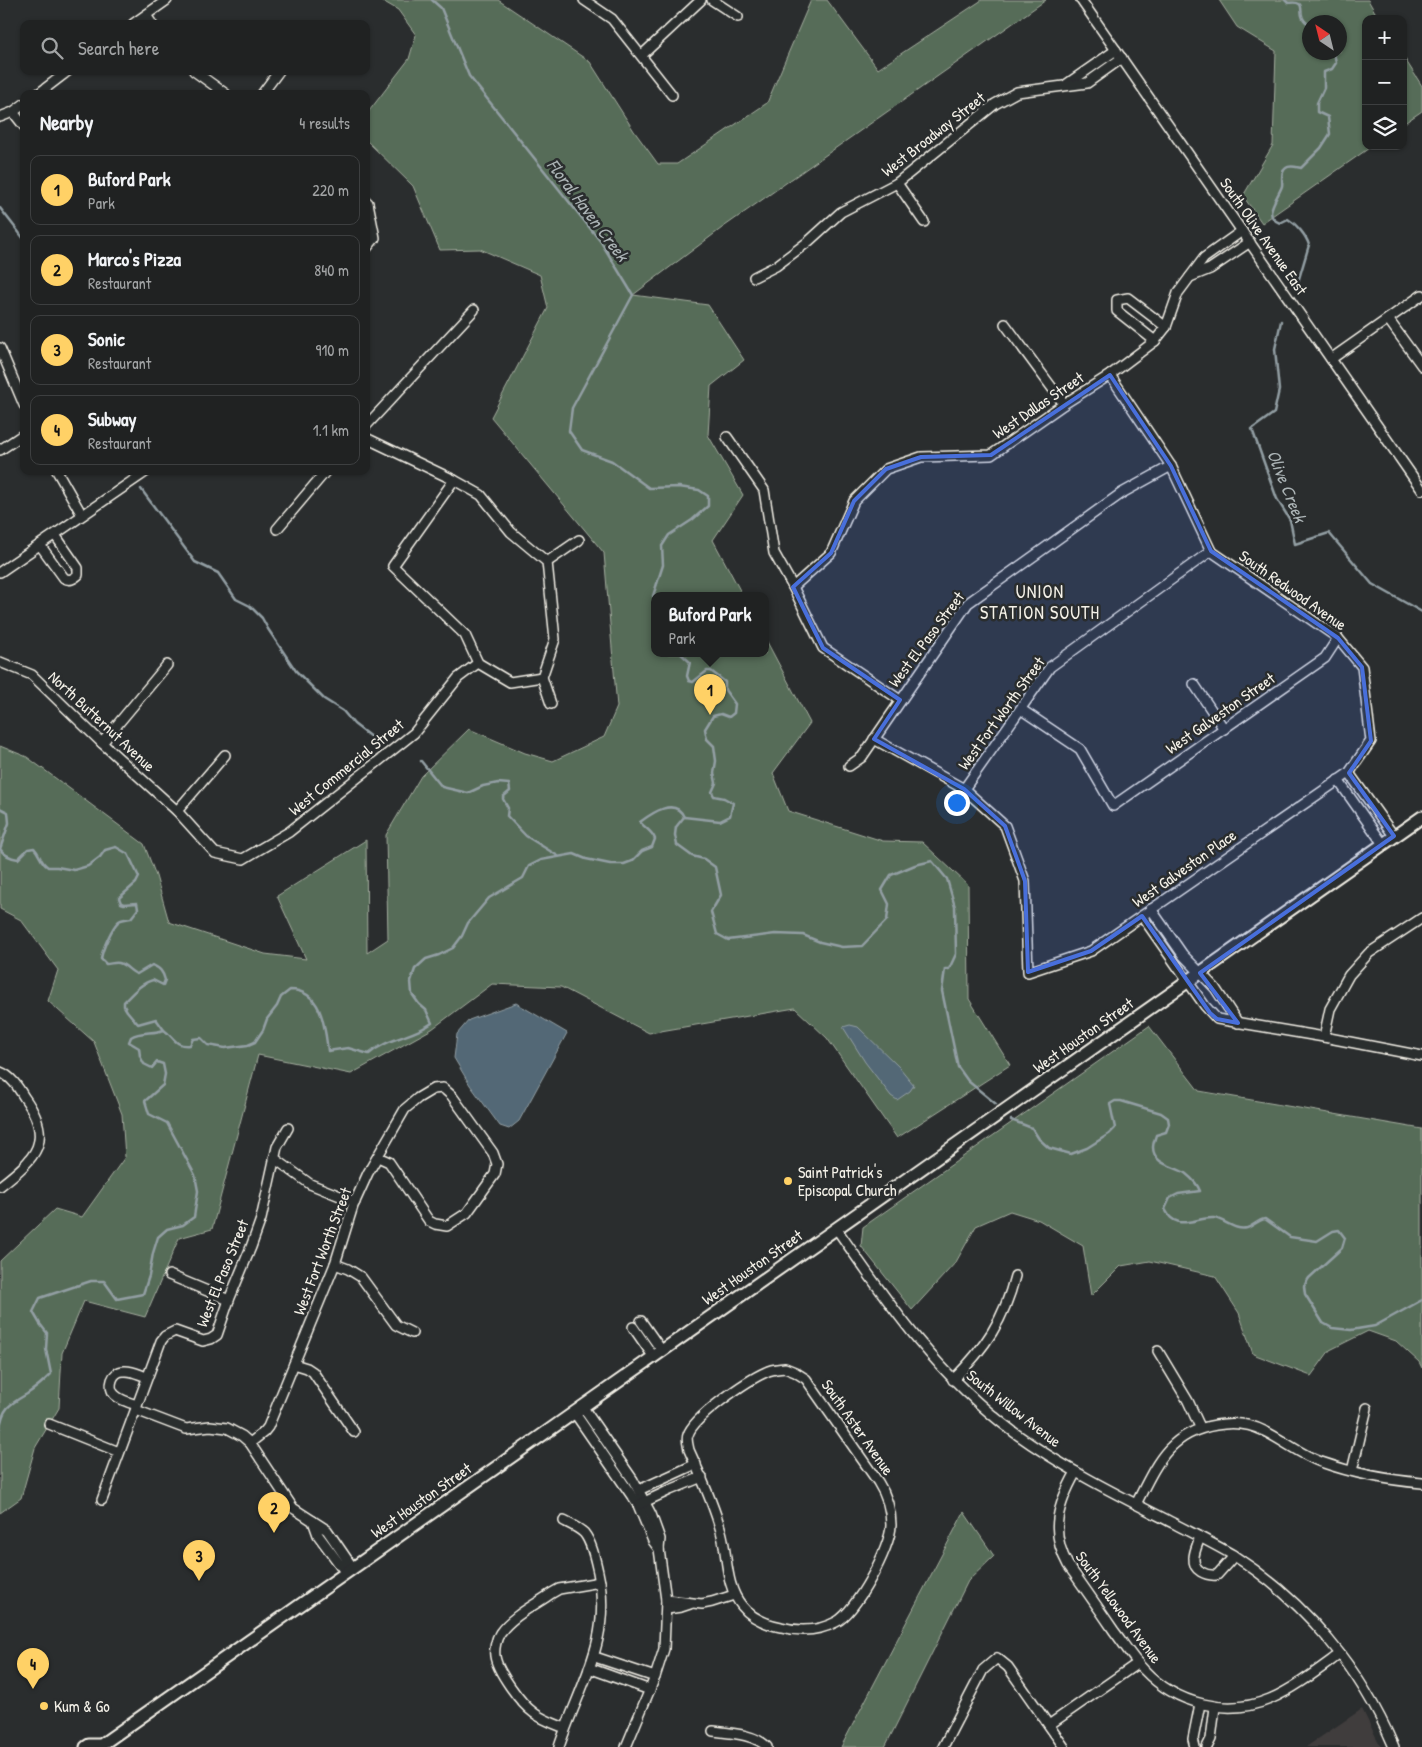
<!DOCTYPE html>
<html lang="en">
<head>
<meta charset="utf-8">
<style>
	:root { --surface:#202222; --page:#2d2f2f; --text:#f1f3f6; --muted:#a2a4a5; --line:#3d3f40; --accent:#ffd166 }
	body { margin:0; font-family:"Patrick Hand",sans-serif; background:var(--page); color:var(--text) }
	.controls { position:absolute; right:15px; top:15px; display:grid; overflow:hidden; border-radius:10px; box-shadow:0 1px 4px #0004 }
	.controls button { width:45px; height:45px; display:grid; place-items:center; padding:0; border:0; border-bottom:1px solid var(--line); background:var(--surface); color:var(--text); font:25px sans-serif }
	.compass { position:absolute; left:1302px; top:15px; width:45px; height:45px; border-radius:50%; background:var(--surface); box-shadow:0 1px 4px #0004; rotate:325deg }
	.you { position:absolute; left:956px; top:802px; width:18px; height:18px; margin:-12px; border:4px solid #fff; border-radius:50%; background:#1a73e8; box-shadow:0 0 0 8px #1a73e833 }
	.badge { display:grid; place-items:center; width:32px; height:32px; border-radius:50%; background:var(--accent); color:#111; font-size:16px; font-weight:700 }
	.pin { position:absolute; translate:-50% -41px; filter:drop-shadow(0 1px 2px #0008) }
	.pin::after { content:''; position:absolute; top:26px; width:18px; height:15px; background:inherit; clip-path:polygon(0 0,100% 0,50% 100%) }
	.popup { position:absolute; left:651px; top:592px; width:118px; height:65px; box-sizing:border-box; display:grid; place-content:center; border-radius:10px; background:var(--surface); filter:drop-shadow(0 1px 4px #0005); font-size:16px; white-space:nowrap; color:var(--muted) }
	.popup b { font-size:19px; color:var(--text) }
	.popup::after { content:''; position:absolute; left:50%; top:100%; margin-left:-10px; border:10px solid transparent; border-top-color:var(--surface) }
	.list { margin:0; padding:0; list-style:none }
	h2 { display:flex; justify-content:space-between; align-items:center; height:65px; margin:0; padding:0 20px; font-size:21px }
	h2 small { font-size:16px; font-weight:400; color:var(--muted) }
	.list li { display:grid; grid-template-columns:32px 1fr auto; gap:15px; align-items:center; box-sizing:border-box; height:70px; margin:0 10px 10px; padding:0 10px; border:1px solid var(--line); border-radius:10px }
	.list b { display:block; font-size:19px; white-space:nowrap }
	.list p { margin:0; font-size:16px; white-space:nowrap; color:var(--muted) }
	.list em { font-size:16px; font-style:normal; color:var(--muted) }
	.icon { flex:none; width:28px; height:28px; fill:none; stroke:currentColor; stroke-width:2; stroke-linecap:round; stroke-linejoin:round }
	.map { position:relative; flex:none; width:1422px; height:1747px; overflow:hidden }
	.search { position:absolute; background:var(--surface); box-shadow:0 1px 4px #0004; left:20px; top:20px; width:350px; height:55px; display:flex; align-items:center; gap:12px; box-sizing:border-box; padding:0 18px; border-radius:10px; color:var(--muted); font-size:19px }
	.panel { position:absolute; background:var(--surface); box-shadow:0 1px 4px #0004; left:20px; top:90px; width:350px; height:385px; border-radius:10px }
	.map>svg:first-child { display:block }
	.built { fill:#403d3d }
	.green { fill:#566c58; stroke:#a5aea0; fill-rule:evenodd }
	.water { fill:#526876; stroke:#939fa4 }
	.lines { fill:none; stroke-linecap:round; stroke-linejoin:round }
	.stream { stroke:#939fa4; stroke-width:2.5 }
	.minor-casing { stroke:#f4f1e8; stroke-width:12 }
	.major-casing { stroke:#f4f1e8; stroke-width:15 }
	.minor { stroke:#2a2d2e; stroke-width:9 }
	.major { stroke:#2a2d2e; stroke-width:11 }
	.marked { fill:#486fdb; fill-opacity:0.2; stroke:#486fdb; stroke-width:4; stroke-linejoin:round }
	.poi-dot { fill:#ffd166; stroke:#2a2d2e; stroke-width:2 }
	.labels { text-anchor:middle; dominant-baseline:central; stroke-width:5; stroke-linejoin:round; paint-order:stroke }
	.street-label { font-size:16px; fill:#f4f1e8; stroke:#2a2d2e }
	.poi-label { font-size:16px; fill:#f4f1e8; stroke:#2a2d2e; text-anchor:start }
	.water-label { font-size:18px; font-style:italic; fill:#abb3b5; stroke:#2a2d2e }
	.neighbourhood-label { font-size:18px; letter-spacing:1px; fill:#f4f1e8; stroke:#2a2d2e }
</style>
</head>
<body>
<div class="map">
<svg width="1422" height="1747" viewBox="0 0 1422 1747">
	<rect width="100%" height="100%" fill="#2a2d2e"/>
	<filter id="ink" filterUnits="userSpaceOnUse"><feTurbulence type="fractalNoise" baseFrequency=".02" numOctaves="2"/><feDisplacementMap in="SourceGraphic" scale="10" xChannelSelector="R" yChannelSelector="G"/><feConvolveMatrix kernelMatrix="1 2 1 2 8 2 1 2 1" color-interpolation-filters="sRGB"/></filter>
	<g filter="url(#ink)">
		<polygon class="built" points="1362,1709 1381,1747 1306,1747"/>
		<g class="green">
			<polygon points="381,0 498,0 590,62 634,131 658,164 677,164 767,103 811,0 827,0 878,69 982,0 1046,0 722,228 633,295 708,305 744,360 711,386 708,435 743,495 713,540 743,596 655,596 655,654 765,654 765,638 810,723 773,773 788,811 883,841 922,842 968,885 969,999 1010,1065 897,1138 827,1038 795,1008 649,1033 561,987 492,984 432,1029 351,1074 258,1055 212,1229 179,1238 145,1317 84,1301 62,1353 59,1408 35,1448 21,1498 0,1513 0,1261 55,1209 82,1217 125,1157 122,1114 94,1042 48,1001 58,970 21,920 0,909 0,746 27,757 144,844 156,876 169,922 265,954 306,959 277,896 366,840 367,953 388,939 386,835 421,776 469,729 525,753 553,761 604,737 617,707 604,553 491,417 548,308 540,275 480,249 440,250 413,186 366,140 366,115 409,59 416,35 398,10"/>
			<path d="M1219 0H1368L1379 19H1366V146H1372L1262 223 1243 196 1273 145 1276 51 1237 27ZM1310 22H1340V52H1310Z"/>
			<polygon points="1403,56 1422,86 1422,111 1403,124"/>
			<polygon points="1149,1026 1199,1091 1422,1129 1422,1368 1419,1362 1396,1341 1368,1331 1330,1350 1311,1376 1253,1354 1239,1313 1215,1276 1150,1261 1121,1266 1091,1296 1083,1246 1039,1220 1010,1211 976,1226 956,1262 912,1310 861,1246 863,1227"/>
			<polygon points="964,1512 994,1556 968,1581 885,1747 841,1747"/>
		</g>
		<g class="water">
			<polygon points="516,1003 567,1033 519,1121 509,1129 500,1126 470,1085 454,1058 457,1034 469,1020"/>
			<polygon points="850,1025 858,1027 900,1068 914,1085 910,1091 897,1100 891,1096 865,1062 843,1027"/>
		</g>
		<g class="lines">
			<g class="stream">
				<polyline points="432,0 441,8 469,76 601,242 633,295 572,408 569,431 582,450 612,461 649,488 679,487 699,490 708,496 708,506 692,520 669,535 662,546 663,565 653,596 655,598"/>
				<path d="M1285 0 1288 3C1312 0 1292 15 1310 25"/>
				<polyline points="0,208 24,239"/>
				<path d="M1298 282 1309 245C1306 235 1296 224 1288 219L1280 223C1261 216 1278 198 1282 186 1283 181 1280 172 1286 168 1290 165 1296 167 1301 168L1321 148 1330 134 1328 117 1317 112V103L1324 88V72L1332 69 1336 63 1334 52"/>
				<polyline points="1281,321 1275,349 1279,390 1274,413 1252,429 1277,499 1290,520 1295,544 1329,533 1372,584 1422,612"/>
				<polyline points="130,471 130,472"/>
				<polyline points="141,489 195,562 218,573 236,599 250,606 262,618 268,629 296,671 324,699 343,711 354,724 376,741"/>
				<polyline points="681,654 690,662 687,676 689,681 693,682 707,671 711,671 725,682 725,690 735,704 734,713 729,717 721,714 713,716 705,729 707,739 714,746 716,761 714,773 716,783 712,792 714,796 724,798 733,803 730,816 720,821 684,817"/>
				<polyline points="421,761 442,787 468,793 483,786 498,783 509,784 510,791 503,797 503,799 508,808 507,816 526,836 558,856"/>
				<path d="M0 808 8 812 9 823 0 849C4 855 11 858 18 859L28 849 34 848C40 854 40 862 48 867H57L74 870 88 866 100 857 105 850 116 847 128 854 139 877 136 883 119 898 121 903 124 904 137 903 138 909 131 918C127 919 122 919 119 921 112 927 102 950 101 959L106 964C110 964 115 962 119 963 127 965 130 972 137 974L152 965C160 968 163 972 165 980L163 985 153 980C141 983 132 994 124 1002V1006L127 1011 138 1024 156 1019 164 1030"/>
				<path d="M1011 1120 1032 1128 1039 1139 1049 1148 1071 1154 1087 1148 1109 1134 1115 1128 1110 1104 1115 1101H1121L1161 1113 1168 1118 1169 1124 1166 1132 1156 1135C1155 1139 1153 1143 1153 1147 1153 1165 1175 1166 1185 1173 1190 1177 1198 1185 1200 1191L1178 1194 1170 1198 1165 1209C1169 1216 1171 1220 1179 1222 1190 1224 1202 1217 1214 1218 1225 1220 1235 1231 1247 1228 1253 1226 1258 1220 1265 1219L1290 1237 1317 1241 1333 1231 1339 1230 1345 1238 1342 1248 1309 1278 1304 1286 1305 1294 1323 1323 1332 1328 1351 1330 1375 1326 1422 1300"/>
				<path d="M0 1429C2 1408 10 1404 27 1394 36 1388 44 1381 51 1374L46 1349 47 1333 40 1324 33 1312 40 1298 91 1281H104L117 1299 143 1294 149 1276 153 1253 158 1237 167 1229 183 1225 194 1217 198 1191 195 1175 167 1123 149 1114 145 1101 163 1085 165 1074 163 1064 157 1062 152 1068 144 1064 140 1056 139 1048 129 1042 131 1037C140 1031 153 1034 164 1030 174 1037 175 1047 190 1045L193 1039 201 1038 208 1045 225 1048 248 1045 255 1042 263 1030 267 1019 277 1006 281 997 290 990C322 990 325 1027 328 1051L348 1048 369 1054C387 1038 413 1037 432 1023L426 1010 419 1004 412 994 411 981 415 969 426 959 439 955 453 948 462 936 468 923 489 898 523 878 529 866 541 860 574 854 586 859 610 864H624L632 861 642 851 652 847 655 839C652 831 646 829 640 822 652 813 675 797 684 817L676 827 675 835 677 845 692 856 704 859 715 867 721 895 711 912 717 934 728 940 775 934 803 935 820 942 842 947 862 946 887 920 889 904 882 890 891 875 915 865 932 861 947 879 955 907 956 954 949 969H945L942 991 958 1067 968 1081 996 1104"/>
			</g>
			<g class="minor-casing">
				<g id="minor">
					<polyline points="584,0 612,19 672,95"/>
					<polyline points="712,0 738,17"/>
					<polyline points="1081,0 1422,490"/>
					<polyline points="146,15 152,24"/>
					<polyline points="133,24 167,0"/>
					<polyline points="642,55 701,0"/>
					<polyline points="194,71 226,94"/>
					<polyline points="1067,84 1116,50"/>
					<polyline points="38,94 68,71"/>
					<polyline points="262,94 279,71"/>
					<polyline points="13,112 24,126"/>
					<polyline points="0,117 13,112 24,104"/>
					<polyline points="897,183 924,222"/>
					<polyline points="366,201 368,203 375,238 366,249"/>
					<polyline points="754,277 776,266 809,241 841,212 897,183 995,104 1017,92 1087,83 1122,58"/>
					<polyline points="1190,277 1210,269 1250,242"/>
					<polyline points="1388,319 1422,366"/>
					<polyline points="1005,324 1064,404"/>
					<polyline points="1155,341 1117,311 1117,300 1128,298 1166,327"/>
					<polyline points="0,348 24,405"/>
					<polyline points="1331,359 1422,295"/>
					<polyline points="366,426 474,310"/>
					<polyline points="727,437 764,490 774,553 793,587 823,648 900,700"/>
					<polyline points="366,438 454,480 481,495 511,532 547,562 555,639 542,677 551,704"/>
					<polyline points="0,450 24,434"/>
					<polyline points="57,471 82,515"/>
					<polyline points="454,480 393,566 465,635 478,663 510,682 542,677"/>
					<polyline points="277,529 326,471"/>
					<path d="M40 545 64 578C70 581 73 579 78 575V568L55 535"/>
					<polyline points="547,562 579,540"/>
					<polyline points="0,572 147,471"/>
					<polyline points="793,587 831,553 854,501 886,469 921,457 991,455 1064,404 1110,375 1155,341 1166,327 1178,293 1204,258 1242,231"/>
					<polyline points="0,662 32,675 102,743 177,811 215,853 243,859 289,832 414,733 458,678 478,663"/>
					<polyline points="1194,684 1224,729"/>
					<polyline points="1022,710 1080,749 1113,806 1325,658 1338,638"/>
					<polyline points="874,739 964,789 1005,826 1025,881 1028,972 1091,951 1349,773 1371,741 1362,667 1338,638 1211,551 1171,466 1110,375"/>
					<polyline points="102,743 167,665"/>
					<polyline points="849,766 862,757 968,603 1122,493 1171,466"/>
					<polyline points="1349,773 1394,836"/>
					<polyline points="1338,780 1383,844"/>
					<polyline points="964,789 1050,667 1211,551"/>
					<polyline points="177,811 225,755"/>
					<polyline points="1151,909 1183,955 1215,988 1238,1023"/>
					<polyline points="1142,916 1205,1006 1217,1019 1324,1037 1422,1056"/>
					<polyline points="1324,1037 1330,1009 1349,975 1369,953 1422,918"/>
					<path d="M0 1072C11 1076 18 1087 24 1097 55 1140 36 1158 0 1186"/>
					<polyline points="274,1158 310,1184 355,1202"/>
					<path d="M836 1228C890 1306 938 1376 1015 1433 1065 1469 1120 1496 1175 1524 1194 1534 1214 1544 1233 1555 1305 1601 1361 1669 1394 1747"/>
					<polyline points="335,1264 348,1269 361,1277 396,1325 412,1333"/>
					<polyline points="169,1275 229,1300"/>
					<polyline points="641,1321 662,1351"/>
					<polyline points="633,1327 653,1356"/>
					<polyline points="1158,1351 1188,1401 1200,1427"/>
					<polyline points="294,1364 307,1368 313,1372 354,1432"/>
					<path d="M785 1368 795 1372 806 1379 878 1482C887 1496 891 1509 891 1525 891 1547 856 1612 836 1622 819 1631 800 1632 781 1627 766 1624 752 1619 742 1606 725 1586 728 1556 721 1531 713 1502 701 1477 689 1450 688 1445 686 1439 688 1435 693 1417 748 1380 766 1372 772 1369 778 1369 785 1368Z"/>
					<path d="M953 1380C985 1348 1004 1320 1015 1276"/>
					<path d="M137 1405C130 1403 120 1400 115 1395 107 1387 112 1371 124 1371 132 1370 140 1375 147 1377"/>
					<polyline points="582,1406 633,1480 651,1514 660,1539 659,1549 666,1600 664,1649 655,1677 626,1747"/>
					<polyline points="136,1410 186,1429 210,1426 227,1428 242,1436 250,1443 293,1508 313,1521"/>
					<polyline points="574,1412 638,1505 653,1541 659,1549"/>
					<polyline points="49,1424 119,1452"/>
					<polyline points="250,1443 264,1432 268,1427 335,1264 353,1206 368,1173 405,1109 418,1098 433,1089 443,1088 452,1096 493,1153 497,1164 495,1174 467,1213 447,1226 435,1224 429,1221 389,1162 378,1157"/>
					<polyline points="1352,1471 1367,1408"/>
					<path d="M1076 1472C1058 1504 1049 1531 1068 1565 1084 1587 1099 1609 1114 1631 1124 1644 1133 1659 1144 1670 1176 1704 1227 1717 1270 1699 1295 1688 1318 1670 1340 1654"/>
					<polyline points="639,1490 696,1464"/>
					<polyline points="102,1500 161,1341 165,1336 175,1331 203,1341 211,1339 217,1335 229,1300 251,1247 261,1219 277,1147 288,1128"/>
					<polyline points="640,1504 670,1490 702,1477"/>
					<path d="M1136 1504C1156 1465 1168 1433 1216 1425 1232 1422 1249 1423 1264 1431 1283 1440 1301 1455 1321 1462 1355 1474 1387 1480 1422 1483"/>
					<path d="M1200 1537C1198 1544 1194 1551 1194 1558 1193 1571 1206 1576 1217 1575L1234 1556"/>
					<polyline points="346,1573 318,1535 313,1521 327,1530 353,1568"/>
					<polyline points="666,1600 702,1604 712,1602 734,1595"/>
					<polyline points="667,1609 681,1607 690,1604"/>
					<polyline points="595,1657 655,1677"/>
					<polyline points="589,1668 650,1690"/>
					<polyline points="1049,1725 1138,1663"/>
					<path d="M565 1728C555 1724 543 1720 534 1713 521 1704 497 1671 495 1656 494 1649 496 1639 500 1633 512 1616 535 1605 552 1593L559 1589 600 1582"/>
					<path d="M713 1731C730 1733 755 1734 767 1747"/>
					<path d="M559 1747C579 1686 613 1639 598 1572 595 1559 592 1543 584 1533 579 1528 570 1524 564 1521"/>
					<polyline points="943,1747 983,1670 997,1658 1008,1667 1064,1747"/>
					<polyline points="1195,1747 1193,1739 1200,1704"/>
					<polyline points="1207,1747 1211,1739 1215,1707"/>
				</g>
			</g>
			<g class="major-casing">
				<polyline id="major" points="86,1747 89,1745 101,1745 1422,817"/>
			</g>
			<use href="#minor" class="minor"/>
			<use href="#major" class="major"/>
		</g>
	</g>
	<path class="marked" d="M1110 375 1171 466 1211 551 1338 638 1362 667 1371 741 1349 773 1394 836 1200 973 1238 1023 1217 1019 1210 1013 1142 916 1091 951 1028 972 1025 881 1005 826 964 789 874 739 900 700 823 648 793 587 831 553 854 501 886 469 921 457 991 455Z"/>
	<g class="poi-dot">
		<circle cx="788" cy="1181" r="5"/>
		<circle cx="44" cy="1706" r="5"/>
	</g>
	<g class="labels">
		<g class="street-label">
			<text transform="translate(933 134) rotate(-38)">West Broadway Street</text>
			<text transform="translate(1264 236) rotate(55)">South Olive Avenue East</text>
			<text transform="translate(1038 405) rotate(-34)">West Dallas Street</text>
			<text transform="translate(1293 590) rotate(35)">South Redwood Avenue</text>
			<text transform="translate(926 639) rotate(-53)">West El Paso Street</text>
			<text transform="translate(1001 713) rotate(-54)">West Fort Worth Street</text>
			<text transform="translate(1220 713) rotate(-35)">West Galveston Street</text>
			<text transform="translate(102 721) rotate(43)">North Butternut Avenue</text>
			<text transform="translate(346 767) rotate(-39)">West Commercial Street</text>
			<text transform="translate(1184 868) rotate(-35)">West Galveston Place</text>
			<text transform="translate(1083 1035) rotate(-35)">West Houston Street</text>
			<text transform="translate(322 1251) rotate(-69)">West Fort Worth Street</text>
			<text transform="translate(752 1267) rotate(-35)">West Houston Street</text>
			<text transform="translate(222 1273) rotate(-68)">West El Paso Street</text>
			<text transform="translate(1014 1408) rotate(38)">South Willow Avenue</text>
			<text transform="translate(858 1427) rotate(55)">South Aster Avenue</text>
			<text transform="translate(421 1500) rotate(-35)">West Houston Street</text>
			<text transform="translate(1119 1607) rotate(54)">South Yellowood Avenue</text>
		</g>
		<g class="poi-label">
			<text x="798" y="1172">Saint Patrick's<tspan x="798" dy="18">Episcopal Church</tspan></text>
			<text x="54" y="1706">Kum &amp; Go</text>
		</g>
		<g class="water-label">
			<text transform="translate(588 210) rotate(53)">Floral Haven Creek</text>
			<text transform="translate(1287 486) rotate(68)">Olive Creek</text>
		</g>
		<g class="neighbourhood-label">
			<text x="1040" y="591">UNION<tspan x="1040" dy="21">STATION SOUTH</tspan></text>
		</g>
	</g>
</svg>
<div class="controls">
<button>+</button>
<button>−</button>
<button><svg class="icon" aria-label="layers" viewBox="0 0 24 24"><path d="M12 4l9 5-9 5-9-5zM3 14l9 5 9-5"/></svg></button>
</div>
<svg class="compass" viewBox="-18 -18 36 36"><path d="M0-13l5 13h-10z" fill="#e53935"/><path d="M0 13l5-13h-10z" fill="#a2a4a5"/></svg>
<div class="you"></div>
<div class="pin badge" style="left:710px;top:715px">1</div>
<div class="popup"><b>Buford Park</b>Park</div>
<div class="pin badge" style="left:274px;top:1533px">2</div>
<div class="pin badge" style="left:199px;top:1581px">3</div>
<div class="pin badge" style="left:33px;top:1689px">4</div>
<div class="search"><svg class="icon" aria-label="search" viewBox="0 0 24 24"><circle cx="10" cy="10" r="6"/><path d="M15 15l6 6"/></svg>Search here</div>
<section class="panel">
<h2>Nearby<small>4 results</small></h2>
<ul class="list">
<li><span class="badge">1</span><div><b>Buford Park</b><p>Park</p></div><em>220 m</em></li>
<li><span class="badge">2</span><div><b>Marco's Pizza</b><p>Restaurant</p></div><em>840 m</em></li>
<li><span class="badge">3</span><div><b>Sonic</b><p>Restaurant</p></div><em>910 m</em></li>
<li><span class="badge">4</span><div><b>Subway</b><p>Restaurant</p></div><em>1.1 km</em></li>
</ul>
</section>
</div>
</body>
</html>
